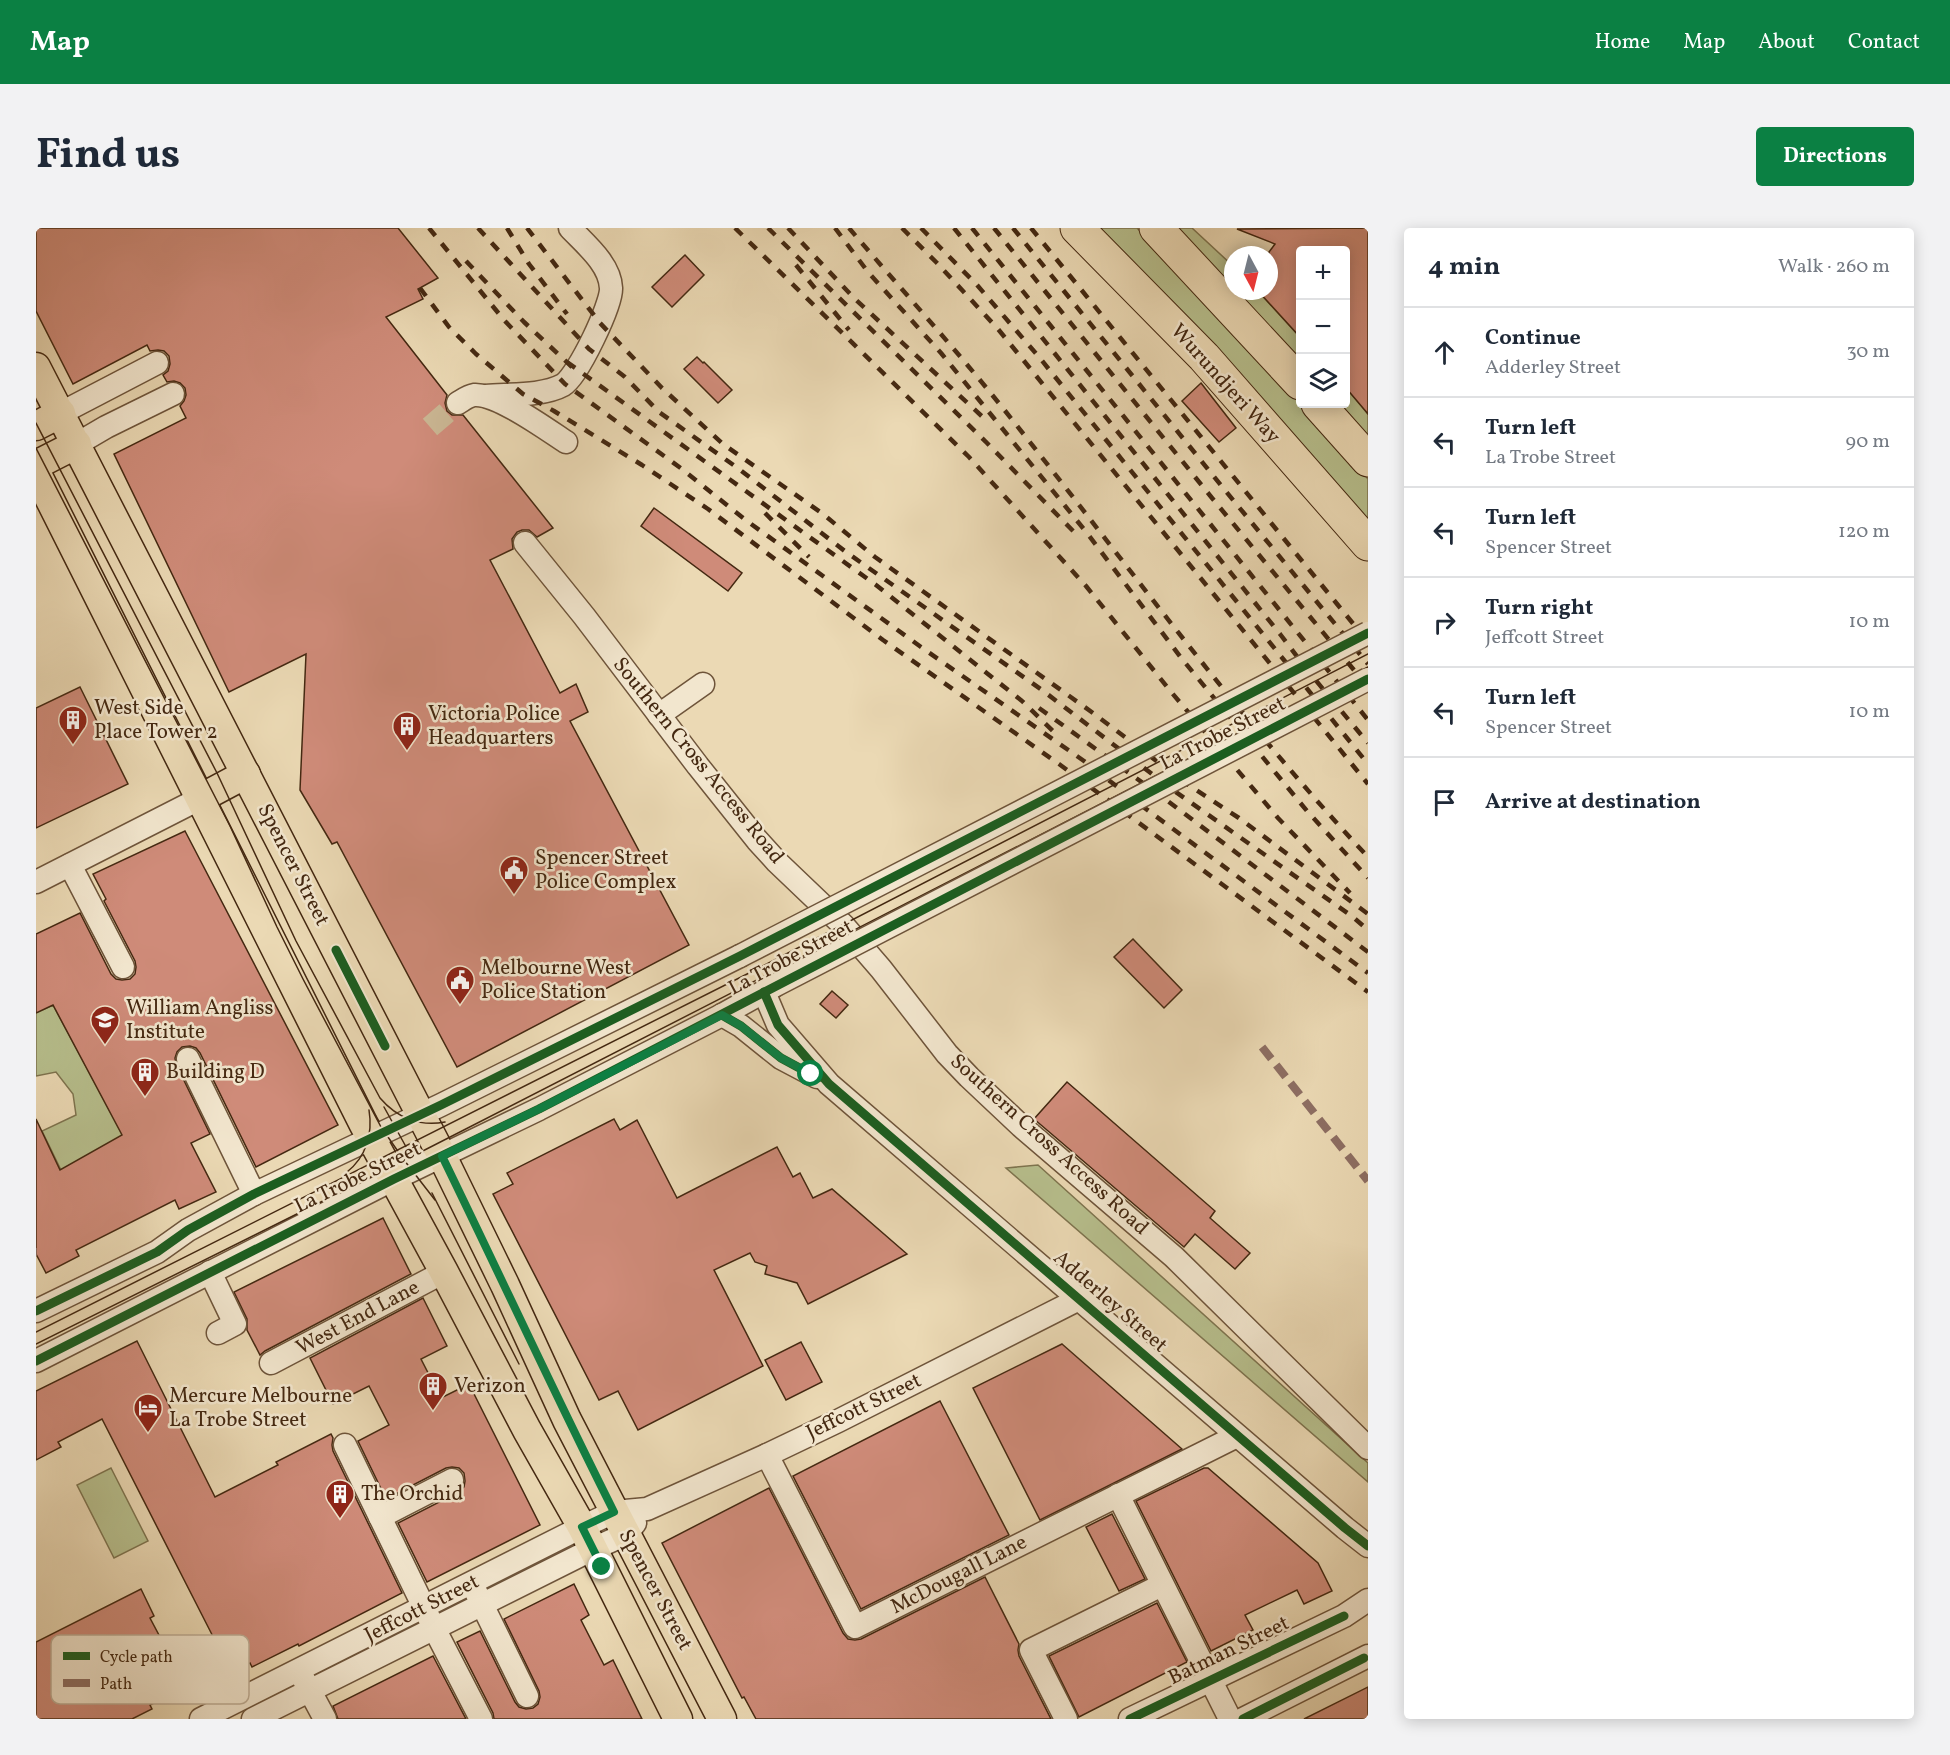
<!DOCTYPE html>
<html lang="en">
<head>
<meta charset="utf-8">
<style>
	:root { --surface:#fff; --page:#f2f2f3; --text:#1f2937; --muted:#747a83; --line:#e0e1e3; --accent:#0b8043 }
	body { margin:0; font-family:Vollkorn,serif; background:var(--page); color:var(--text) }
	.controls { position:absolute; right:18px; top:18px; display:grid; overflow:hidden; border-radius:6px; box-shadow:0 3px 15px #0003 }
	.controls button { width:54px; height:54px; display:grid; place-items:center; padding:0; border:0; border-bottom:2px solid var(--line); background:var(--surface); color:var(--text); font:30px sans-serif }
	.compass { position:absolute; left:1188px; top:18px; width:54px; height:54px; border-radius:50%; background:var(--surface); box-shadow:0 3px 15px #0003; rotate:173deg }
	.stop { position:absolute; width:18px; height:18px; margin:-14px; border:4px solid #0b8043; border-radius:50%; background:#fff }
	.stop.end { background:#0b8043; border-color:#fff; box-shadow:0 2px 6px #0008 }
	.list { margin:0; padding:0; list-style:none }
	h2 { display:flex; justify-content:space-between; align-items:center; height:78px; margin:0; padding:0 24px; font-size:26px }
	h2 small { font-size:20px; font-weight:400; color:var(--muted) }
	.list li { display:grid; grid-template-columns:39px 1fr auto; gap:18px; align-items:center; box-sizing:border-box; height:90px; padding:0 24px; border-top:2px solid var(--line) }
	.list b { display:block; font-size:22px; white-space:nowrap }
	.list p { margin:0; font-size:20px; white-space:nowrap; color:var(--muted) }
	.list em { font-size:20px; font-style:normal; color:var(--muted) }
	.icon { flex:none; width:33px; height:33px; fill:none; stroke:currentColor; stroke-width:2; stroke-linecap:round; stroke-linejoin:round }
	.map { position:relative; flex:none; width:1332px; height:1491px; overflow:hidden; border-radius:6px }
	header { display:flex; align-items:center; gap:36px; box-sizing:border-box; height:84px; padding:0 30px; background:var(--accent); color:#fff }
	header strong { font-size:28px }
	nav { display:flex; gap:33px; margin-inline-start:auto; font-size:21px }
	.intro { display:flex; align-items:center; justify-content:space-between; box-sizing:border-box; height:144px; padding:0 36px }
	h1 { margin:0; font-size:42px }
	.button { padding:15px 27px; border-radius:6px; background:var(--accent); color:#fff; font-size:21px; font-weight:700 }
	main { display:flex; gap:36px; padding:0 36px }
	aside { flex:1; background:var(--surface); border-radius:6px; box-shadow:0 3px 15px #0003 }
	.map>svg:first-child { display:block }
	.green { fill:#b7bf8d; stroke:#7e744f; stroke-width:1.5 }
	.building { fill:#cf8b79; stroke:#442811; stroke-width:1.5 }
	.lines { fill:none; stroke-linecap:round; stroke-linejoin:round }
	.minor-tunnel { stroke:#cab693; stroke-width:22; stroke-dasharray:22 11; stroke-linecap:butt }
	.minor-casing { stroke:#6e543a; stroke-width:25 }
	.major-casing { stroke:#442811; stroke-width:31 }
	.highway-casing { stroke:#442811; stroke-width:35 }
	.minor { stroke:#f2e6ce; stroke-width:22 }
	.major { stroke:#ebd9b4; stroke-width:28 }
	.highway { stroke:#ebd9b4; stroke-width:33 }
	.tram { stroke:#442811; stroke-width:1.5 }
	.rail { stroke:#442811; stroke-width:4.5; stroke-dasharray:10 10; stroke-linecap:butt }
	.minor-bridge-casing { stroke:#6e543a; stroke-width:25; stroke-linecap:butt }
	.minor-bridge { stroke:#f2e6ce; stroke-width:22 }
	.quiet { stroke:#8d6e63; stroke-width:8; stroke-dasharray:15 8; stroke-linecap:butt }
	.cycleway-casing { stroke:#f2e6ce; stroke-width:13 }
	.cycleway { stroke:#1b5e20; stroke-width:9 }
	.route { stroke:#0b8043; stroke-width:8 }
	.labels { text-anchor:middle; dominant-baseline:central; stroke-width:5; stroke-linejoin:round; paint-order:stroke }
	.street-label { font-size:21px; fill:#442811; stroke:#f2e6ce }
	.poi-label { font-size:21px; fill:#442811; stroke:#f2e6ce; text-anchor:start }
	.key { fill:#f2e6ce; stroke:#bead95; stroke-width:1.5 }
	.key-label { font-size:16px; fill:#442811 }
</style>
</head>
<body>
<header>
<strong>Map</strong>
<nav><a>Home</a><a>Map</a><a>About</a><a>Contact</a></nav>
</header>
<div class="intro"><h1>Find us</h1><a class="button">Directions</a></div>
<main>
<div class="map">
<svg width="1332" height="1491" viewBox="0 0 1332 1491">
	<rect width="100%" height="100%" fill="#ebd9b4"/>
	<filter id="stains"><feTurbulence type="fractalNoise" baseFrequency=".00333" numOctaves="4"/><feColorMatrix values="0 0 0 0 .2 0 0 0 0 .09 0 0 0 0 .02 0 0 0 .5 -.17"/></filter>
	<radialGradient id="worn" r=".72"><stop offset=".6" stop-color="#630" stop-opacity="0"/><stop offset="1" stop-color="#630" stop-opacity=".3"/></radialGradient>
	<g class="green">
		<polygon points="1062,0 1101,0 1264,174 1332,251 1332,295"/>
		<polygon points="1137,0 1156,0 1197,38 1197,63 1222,63 1264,109 1264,137"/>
		<polygon points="1310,160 1326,177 1332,186 1332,211 1301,176 1310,176"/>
		<polygon points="17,777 97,926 25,942 6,903 40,887 37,866 20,844 0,848 0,785"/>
		<polygon points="1002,937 1332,1235 1332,1254 970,940"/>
		<polygon points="75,1240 112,1313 78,1330 41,1257"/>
	</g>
	<g class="building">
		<polygon points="0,0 362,0 402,50 382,61 387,71 350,89 411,167 409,175 411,183 416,187 427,187 517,300 501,309 493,302 486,302 481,304 476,311 477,321 454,332 524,465 540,456 552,484 534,493 653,717 421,839 301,614 296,616 264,562 270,426 193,464 78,226 150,190 144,178 148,173 150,167 149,160 144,155 138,153 131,154 127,147 132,143 134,136 133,128 128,123 122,122 114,123 111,117 37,156 0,83"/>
		<polygon points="1332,0 1332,186 1310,160 1310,22 1264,22 1264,109 1222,63 1233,63 1233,24 1239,16 1201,1"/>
		<polygon points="649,27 668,47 636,79 616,59"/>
		<polygon points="661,129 667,135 668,134 696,162 682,175 648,141"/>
		<polygon points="1165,155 1200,200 1183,214 1146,173"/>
		<polygon points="618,280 706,345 692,363 605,298"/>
		<polygon points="44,459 92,556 0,600 0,480"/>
		<polygon points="149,603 302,897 220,939 164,825 160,820 154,818 146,819 141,824 139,830 140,836 174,906 155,915 180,964 143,981 139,972 40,1022 43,1028 10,1045 0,1026 0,891 24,942 86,907 17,777 0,785 0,706 44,685 75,746 80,751 86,752 94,751 99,746 100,739 99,733 68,673 70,671 57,646"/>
		<polygon points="1097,711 1146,762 1128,780 1078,729"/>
		<polygon points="796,763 812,777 800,790 784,776"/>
		<polygon points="1031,854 1179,983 1174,990 1214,1025 1199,1041 1159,1006 1148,1019 998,891"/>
		<polygon points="578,891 584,902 601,892 641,970 741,919 757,949 764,945 777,970 796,961 871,1026 772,1076 761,1055 729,1046 731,1038 719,1034 714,1025 678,1042 727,1138 602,1202 582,1163 563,1172 457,966 477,956 471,945"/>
		<polygon points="347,990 375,1046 229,1123 224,1127 211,1102 211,1091 198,1064"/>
		<polygon points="387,1070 411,1118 385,1131 405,1170 433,1156 504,1297 391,1354 362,1295 423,1264 428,1259 429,1253 428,1245 423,1240 416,1239 410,1240 350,1271 322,1213 353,1197 333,1158 297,1176 274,1130"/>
		<polygon points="101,1113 179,1269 242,1237 240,1234 295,1206 297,1210 296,1217 297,1223 366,1365 263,1418 262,1416 216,1439 214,1435 202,1441 197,1432 191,1436 66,1191 22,1214 25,1219 0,1232 0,1163"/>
		<polygon points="765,1114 786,1154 750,1172 729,1132"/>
		<polygon points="1026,1116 1146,1221 1004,1292 937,1160"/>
		<polygon points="904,1173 973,1307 825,1381 757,1248"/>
		<polygon points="1168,1240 1172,1240 1282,1335 1296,1363 1268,1376 1261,1362 1209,1387 1217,1402 1175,1423 1100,1273"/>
		<polygon points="733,1260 807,1405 812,1411 819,1412 825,1411 949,1349 983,1416 982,1422 983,1428 1015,1491 720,1491 708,1469 706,1470 626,1315"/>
		<polygon points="1076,1286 1109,1351 1083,1363 1050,1299"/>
		<polygon points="538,1356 553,1387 545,1392 568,1437 577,1432 606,1491 458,1491 457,1485 421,1414 444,1403 479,1474 483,1479 490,1481 497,1480 502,1476 504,1469 503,1463 468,1391"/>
		<polygon points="105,1361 118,1388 114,1390 132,1424 136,1422 149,1449 118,1465 122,1473 114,1477 116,1481 96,1491 0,1491 0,1414"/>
		<polygon points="1121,1375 1151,1434 1043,1489 1013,1428"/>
		<polygon points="397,1428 430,1491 302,1491 297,1478"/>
		<polygon points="1332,1459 1332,1491 1268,1491"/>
	</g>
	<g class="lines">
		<polyline class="minor-tunnel" points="394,199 422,175"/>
		<g class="minor-casing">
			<g id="minor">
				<path d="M450 168C473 166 507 168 527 157 542 148 576 76 575 60 574 36 549 16 534 0"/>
				<path d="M422 175C427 172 432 168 438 167 461 165 510 201 530 214"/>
				<polyline points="25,185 121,135"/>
				<polyline points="41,216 70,199 137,166"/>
				<polyline points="489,315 548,388 662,538 721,612 741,634 807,697 845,741 911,826 933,849 985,898 1138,1029 1332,1220"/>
				<polyline points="623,487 667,456"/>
				<polyline points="34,637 87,739"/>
				<polyline points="0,654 165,570"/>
				<polyline points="728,764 742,797 793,856 1309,1300 1332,1318"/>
				<polyline points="686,787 705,798 745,830 781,849"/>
				<polyline points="152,831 218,966"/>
				<polyline points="174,1044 199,1096 182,1105"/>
				<polyline points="0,1083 121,1024 152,1002 218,966 405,877 704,728"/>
				<polyline points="0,1133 358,951 503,881 686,787 738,758"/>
				<polyline points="235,1135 408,1044"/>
				<polyline points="309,1217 398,1400 445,1491"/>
				<polyline points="731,1227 819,1399 1201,1208"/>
				<polyline points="1082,1267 1194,1491"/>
				<polyline points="344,1289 416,1252"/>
				<polyline points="439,1362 491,1468"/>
				<polyline points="267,1450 289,1491"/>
				<polyline points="165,1491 546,1299 578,1284 611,1281 731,1227 802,1193 1043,1071"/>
				<polyline points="217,1491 557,1321 590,1306 599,1295"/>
				<polyline points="1030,1491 995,1422 1126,1357"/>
				<polyline points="1094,1491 1308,1388 1332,1372"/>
				<polyline points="1207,1491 1332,1428"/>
			</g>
		</g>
		<g class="major-casing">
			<g id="major">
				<polyline points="0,139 406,928 469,1057 531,1192 686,1491"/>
				<polyline points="0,198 25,185"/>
				<polyline points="0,237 41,216"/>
				<polyline points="0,244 327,895 408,1044 491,1202 546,1299 642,1491"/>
				<polyline points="165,570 210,546"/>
			</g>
		</g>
		<g class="highway-casing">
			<g id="highway">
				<polyline points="1041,0 1168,129 1332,316"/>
				<polyline points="1120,0 1264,155"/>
				<polyline points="1282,176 1332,232"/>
			</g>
		</g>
		<use href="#minor" class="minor"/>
		<use href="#major" class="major"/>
		<use href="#highway" class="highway"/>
		<g class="tram">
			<path d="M0 195 181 545 260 713 344 870C361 890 384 899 409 894"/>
			<polyline points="0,220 194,598 241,699 267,751 345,899 368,932 399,972"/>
			<polyline points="348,879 374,926"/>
			<path d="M311 944C330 929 337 906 333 882"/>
			<polyline points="396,965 483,1136"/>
			<polyline points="0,1104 719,742 1332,426"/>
			<polyline points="0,1116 375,929 1332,439"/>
		</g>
		<g class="rail">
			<polyline points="393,0 468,92 529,156 646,241 711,293 885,419 1048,533 1106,578 1332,745"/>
			<polyline points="442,0 553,121 589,149 623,184 703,241 810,324 1006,462 1137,562 1317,689 1332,702"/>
			<polyline points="471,0 493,36 531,86"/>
			<polyline points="491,0 564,95 626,160 687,216 787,286 839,329 1057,485 1151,556 1203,590 1332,686"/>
			<polyline points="699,0 933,229 1050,358 1136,465 1242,590 1314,665"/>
			<polyline points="732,0 951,215 1041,307"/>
			<polyline points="752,0 819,71 951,193"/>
			<polyline points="799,0 832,44 905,125 1051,305 1146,431 1271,583 1332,650"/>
			<path d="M813 0C864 60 917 118 966 179 1087 330 1200 488 1332 629"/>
			<polyline points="866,0 901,35 962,101 1332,556"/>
			<polyline points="885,0 941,57 1003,129 1332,536"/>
			<polyline points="918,0 1244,406 1272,443 1332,515"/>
			<polyline points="936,0 1332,492"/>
			<polyline points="958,0 1176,270 1332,459"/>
			<polyline points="977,0 1188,261 1332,436"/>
			<polyline points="995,0 1332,414"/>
			<polyline points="430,33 488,94 536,139"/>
			<polyline points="760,37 813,102"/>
			<polyline points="384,60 413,99 440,126 487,166 518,183 606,237 672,281 847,412 1023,536 1332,764"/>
			<polyline points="531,134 840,357 986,473 1018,504"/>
			<polyline points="729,285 773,329"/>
			<polyline points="1003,480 1125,568 1332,724"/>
		</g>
		<g class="minor-bridge-casing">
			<g id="minor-bridge">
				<polyline points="704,728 1332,405"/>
				<polyline points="738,758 1332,451"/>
			</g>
		</g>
		<use href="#minor-bridge" class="minor-bridge"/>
		<g class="quiet">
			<polyline points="1226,819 1332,953"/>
			<polyline points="0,1024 1,1024"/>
		</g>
		<g class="cycleway-casing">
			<g id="cycleway">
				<polyline points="300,722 349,818"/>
				<polyline points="728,764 742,797 793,856 1309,1300 1332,1318"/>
				<polyline points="686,787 705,798 745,830 782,850"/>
				<polyline points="0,1083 121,1024 152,1002 218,966 405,877 704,728 1332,405"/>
				<polyline points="0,1133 358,951 503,881 1332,451"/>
				<polyline points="1094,1491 1308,1388"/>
				<polyline points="1207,1491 1328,1430"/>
			</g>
		</g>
		<use href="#cycleway" class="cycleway"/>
	</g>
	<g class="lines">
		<path class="route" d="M566 1339 546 1299 578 1284C519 1167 464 1047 406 928L503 881 686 787 705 798 745 830 775 846"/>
	</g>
	<defs>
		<g id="building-pin" transform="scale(1.5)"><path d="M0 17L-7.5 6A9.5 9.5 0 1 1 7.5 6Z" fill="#8f2418" stroke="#f2e6ce"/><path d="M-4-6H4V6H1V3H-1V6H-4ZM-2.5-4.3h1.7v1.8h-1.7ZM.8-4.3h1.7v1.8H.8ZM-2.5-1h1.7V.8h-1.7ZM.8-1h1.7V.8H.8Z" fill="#fff"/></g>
		<g id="civic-pin" transform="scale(1.5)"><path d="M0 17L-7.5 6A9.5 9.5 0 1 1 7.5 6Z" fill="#8f2418" stroke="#f2e6ce"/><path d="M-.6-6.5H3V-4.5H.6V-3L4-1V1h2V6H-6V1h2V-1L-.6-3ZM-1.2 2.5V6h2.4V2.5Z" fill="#fff"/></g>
		<g id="university-pin" transform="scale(1.5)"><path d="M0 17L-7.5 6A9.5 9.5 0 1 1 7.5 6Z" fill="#8f2418" stroke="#f2e6ce"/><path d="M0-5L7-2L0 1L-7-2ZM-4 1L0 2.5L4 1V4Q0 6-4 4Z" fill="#fff"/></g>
		<g id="hotel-pin" transform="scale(1.5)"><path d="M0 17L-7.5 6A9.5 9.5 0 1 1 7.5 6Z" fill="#8f2418" stroke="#f2e6ce"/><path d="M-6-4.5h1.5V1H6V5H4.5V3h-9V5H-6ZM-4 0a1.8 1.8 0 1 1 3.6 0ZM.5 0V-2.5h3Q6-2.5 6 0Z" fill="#fff"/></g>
	</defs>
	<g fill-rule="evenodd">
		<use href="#building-pin" x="37" y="492"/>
		<use href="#building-pin" x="371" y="498"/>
		<use href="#civic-pin" x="478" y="642"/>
		<use href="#civic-pin" x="424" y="752"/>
		<use href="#university-pin" x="69" y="792"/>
		<use href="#building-pin" x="109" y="844"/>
		<use href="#building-pin" x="397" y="1158"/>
		<use href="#hotel-pin" x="112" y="1180"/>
		<use href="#building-pin" x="304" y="1266"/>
	</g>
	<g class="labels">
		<g class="street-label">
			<text transform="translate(1189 156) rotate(48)">Wurundjeri Way</text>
			<text transform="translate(1187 506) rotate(-27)">La Trobe Street</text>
			<text transform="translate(662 533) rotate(51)">Southern Cross Access Road</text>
			<text transform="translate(257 637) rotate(63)">Spencer Street</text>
			<text transform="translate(755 730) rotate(-28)">La Trobe Street</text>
			<text transform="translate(1013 917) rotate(42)">Southern Cross Access Road</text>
			<text transform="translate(322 950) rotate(-26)">La Trobe Street</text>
			<text transform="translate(1074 1074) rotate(41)">Adderley Street</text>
			<text transform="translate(322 1090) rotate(-28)">West End Lane</text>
			<text transform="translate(828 1179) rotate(-26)">Jeffcott Street</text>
			<text transform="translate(923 1347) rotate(-27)">McDougall Lane</text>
			<text transform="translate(619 1362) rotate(62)">Spencer Street</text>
			<text transform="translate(386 1381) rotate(-27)">Jeffcott Street</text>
			<text transform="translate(1193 1423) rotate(-26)">Batman Street</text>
		</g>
		<g class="poi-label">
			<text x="58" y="480">West Side<tspan x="58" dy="24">Place Tower 2</tspan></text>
			<text x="392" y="486">Victoria Police<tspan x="392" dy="24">Headquarters</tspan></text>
			<text x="499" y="630">Spencer Street<tspan x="499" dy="24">Police Complex</tspan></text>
			<text x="445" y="740">Melbourne West<tspan x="445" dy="24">Police Station</tspan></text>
			<text x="90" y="780">William Angliss<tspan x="90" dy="24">Institute</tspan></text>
			<text x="130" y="844">Building D</text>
			<text x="418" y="1158">Verizon</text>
			<text x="133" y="1168">Mercure Melbourne<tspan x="133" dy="24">La Trobe Street</tspan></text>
			<text x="325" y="1266">The Orchid</text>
		</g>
	</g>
	<rect x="15" y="1407" width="198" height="69" rx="9" class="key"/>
	<rect x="27" y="1424" width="27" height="8" fill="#1b5e20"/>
	<rect x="27" y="1451" width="27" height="8" fill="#8d6e63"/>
	<g class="key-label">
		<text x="64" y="1434">Cycle path</text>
		<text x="64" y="1461">Path</text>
	</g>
	<rect width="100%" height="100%" filter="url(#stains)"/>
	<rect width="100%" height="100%" fill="url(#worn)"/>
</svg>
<div class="controls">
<button>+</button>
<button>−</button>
<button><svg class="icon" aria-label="layers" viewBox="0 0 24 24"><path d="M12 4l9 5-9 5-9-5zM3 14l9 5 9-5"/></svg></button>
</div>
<svg class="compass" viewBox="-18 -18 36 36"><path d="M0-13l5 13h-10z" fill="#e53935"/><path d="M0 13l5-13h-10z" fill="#747a83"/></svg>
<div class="stop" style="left:775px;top:846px"></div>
<div class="stop end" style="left:566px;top:1339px"></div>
</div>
<aside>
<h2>4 min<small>Walk · 260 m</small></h2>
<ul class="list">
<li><svg class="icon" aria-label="ahead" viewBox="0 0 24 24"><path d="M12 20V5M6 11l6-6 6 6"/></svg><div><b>Continue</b><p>Adderley Street</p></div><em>30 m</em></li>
<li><svg class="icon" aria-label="left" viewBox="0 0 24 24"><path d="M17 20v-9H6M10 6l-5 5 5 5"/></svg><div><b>Turn left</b><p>La Trobe Street</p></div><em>90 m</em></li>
<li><svg class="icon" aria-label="left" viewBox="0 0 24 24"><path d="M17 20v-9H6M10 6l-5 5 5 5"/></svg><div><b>Turn left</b><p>Spencer Street</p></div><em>120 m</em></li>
<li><svg class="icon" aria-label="right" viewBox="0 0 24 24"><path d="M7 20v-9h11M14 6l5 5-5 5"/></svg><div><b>Turn right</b><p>Jeffcott Street</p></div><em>10 m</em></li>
<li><svg class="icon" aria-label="left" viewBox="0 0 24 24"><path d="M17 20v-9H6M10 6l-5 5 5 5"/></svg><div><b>Turn left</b><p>Spencer Street</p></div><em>10 m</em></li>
<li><svg class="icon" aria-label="arrive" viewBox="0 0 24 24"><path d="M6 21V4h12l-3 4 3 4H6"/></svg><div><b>Arrive at destination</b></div></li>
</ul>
</aside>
</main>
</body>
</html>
